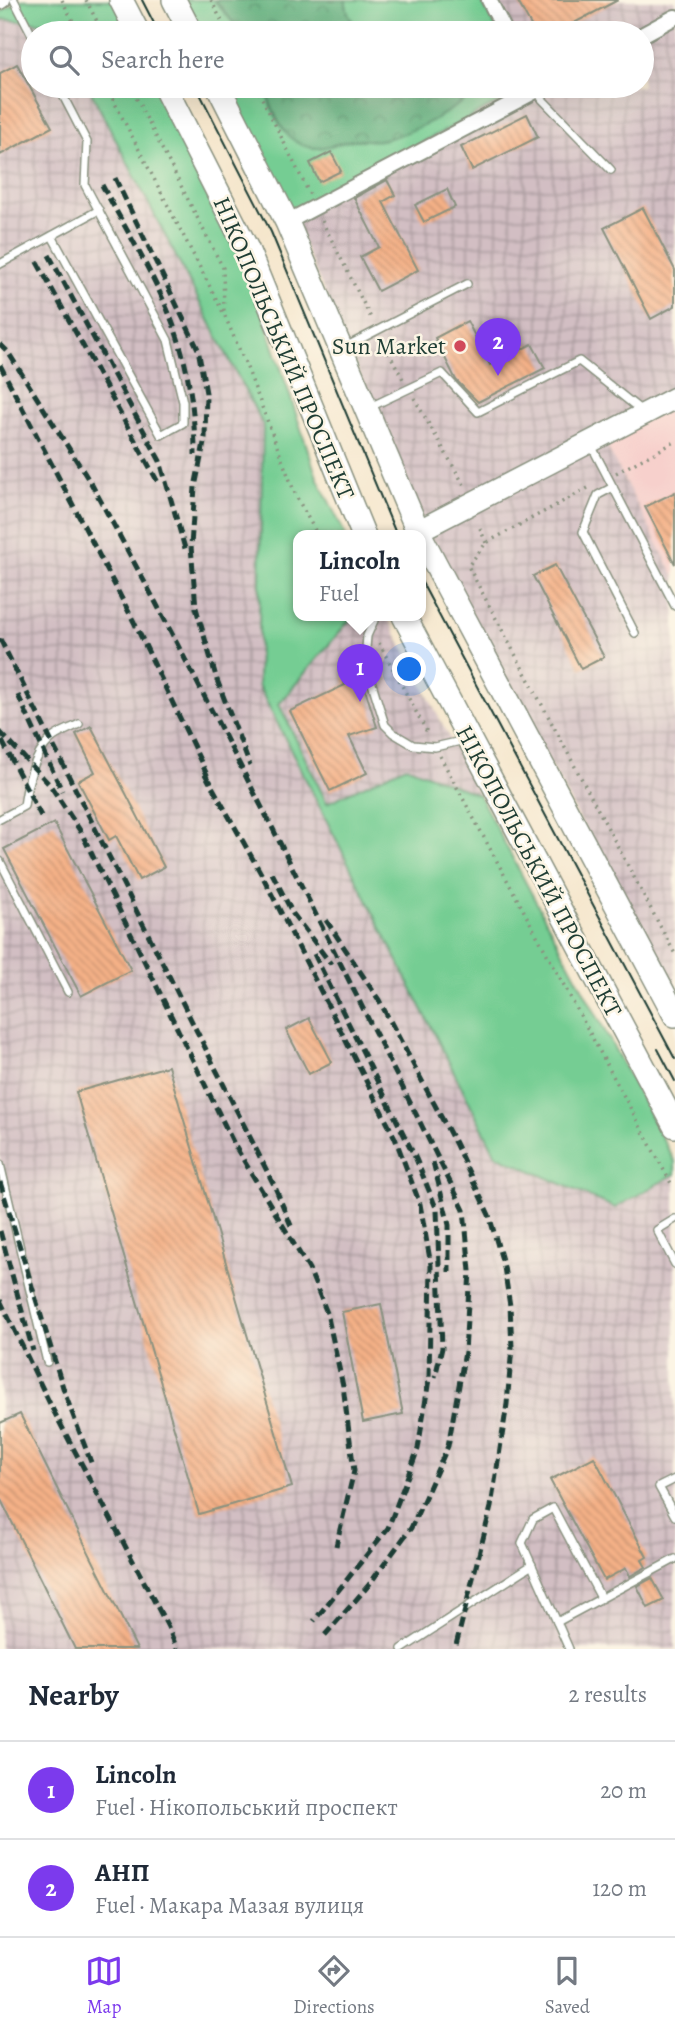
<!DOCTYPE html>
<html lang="en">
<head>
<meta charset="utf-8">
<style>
	:root { --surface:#fff; --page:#f2f2f3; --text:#1f2937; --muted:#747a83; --line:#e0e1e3; --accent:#7c3aed }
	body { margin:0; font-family:Alegreya,serif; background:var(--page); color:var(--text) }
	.you { position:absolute; left:410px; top:670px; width:24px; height:24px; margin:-18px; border:5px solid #fff; border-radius:50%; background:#1a73e8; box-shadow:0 0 0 10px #1a73e833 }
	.badge { display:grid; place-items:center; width:46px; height:46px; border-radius:50%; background:var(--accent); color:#fff; font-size:23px; font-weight:700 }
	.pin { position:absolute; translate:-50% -58px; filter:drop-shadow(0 2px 4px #0008) }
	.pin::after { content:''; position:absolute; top:37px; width:24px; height:21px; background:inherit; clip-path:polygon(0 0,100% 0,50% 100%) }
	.popup { position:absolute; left:293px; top:530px; width:133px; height:91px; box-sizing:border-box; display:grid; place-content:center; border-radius:14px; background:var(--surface); filter:drop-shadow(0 2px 5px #0005); font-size:23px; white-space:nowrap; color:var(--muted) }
	.popup b { font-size:26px; color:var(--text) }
	.popup::after { content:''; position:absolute; left:50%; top:100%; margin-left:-14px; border:14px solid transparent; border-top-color:var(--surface) }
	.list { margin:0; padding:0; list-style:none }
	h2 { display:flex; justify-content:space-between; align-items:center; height:91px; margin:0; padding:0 28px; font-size:30px }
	h2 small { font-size:23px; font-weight:400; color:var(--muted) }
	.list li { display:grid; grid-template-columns:46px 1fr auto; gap:21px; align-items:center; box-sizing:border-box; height:98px; padding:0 28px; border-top:2px solid var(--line) }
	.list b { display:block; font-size:26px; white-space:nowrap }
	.list p { margin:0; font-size:23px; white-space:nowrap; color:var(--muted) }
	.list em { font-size:23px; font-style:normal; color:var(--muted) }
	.icon { flex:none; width:38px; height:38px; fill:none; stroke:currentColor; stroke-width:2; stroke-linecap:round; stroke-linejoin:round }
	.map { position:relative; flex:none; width:675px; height:1649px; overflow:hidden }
	.search { position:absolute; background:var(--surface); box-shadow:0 7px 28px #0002; left:21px; right:21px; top:21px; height:77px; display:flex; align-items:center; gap:18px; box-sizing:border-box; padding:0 24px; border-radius:38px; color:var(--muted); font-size:26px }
	.sheet { height:287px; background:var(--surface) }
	nav { display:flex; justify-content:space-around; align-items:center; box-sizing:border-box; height:98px; border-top:2px solid var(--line); background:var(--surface); font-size:19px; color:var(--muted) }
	nav a { display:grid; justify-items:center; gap:4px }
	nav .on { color:var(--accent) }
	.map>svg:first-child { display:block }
	.built { fill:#f7d0cc }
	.industrial { fill:url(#industrial-grid) }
	.grass { fill:#74cd93; stroke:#4a8564; stroke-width:2 }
	.forest { fill:url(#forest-crowns); stroke:#3f7658; stroke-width:2 }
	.building { fill:url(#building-back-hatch) }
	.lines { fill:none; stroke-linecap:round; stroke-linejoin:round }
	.service-casing { stroke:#8a9280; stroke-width:10 }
	.minor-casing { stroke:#8a9280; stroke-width:18 }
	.secondary-casing { stroke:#8a9280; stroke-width:24 }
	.primary-casing { stroke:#8a9280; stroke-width:26 }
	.path { stroke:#8a9280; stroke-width:3.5; stroke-dasharray:2 5; stroke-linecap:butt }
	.service { stroke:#fff; stroke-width:7 }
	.minor { stroke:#fff; stroke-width:14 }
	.secondary { stroke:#fff; stroke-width:21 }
	.primary { stroke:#fff; stroke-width:23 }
	.tram { stroke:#1f3d34; stroke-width:2 }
	.rail { stroke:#1f3d34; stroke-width:5; stroke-dasharray:10 5; stroke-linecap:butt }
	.poi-dot { fill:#d1495b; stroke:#fcf5e5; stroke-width:2.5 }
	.labels { text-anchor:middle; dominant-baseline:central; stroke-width:5; stroke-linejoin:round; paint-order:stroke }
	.poi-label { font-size:24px; fill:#1f3d34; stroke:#fcf5e5; text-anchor:end }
	.street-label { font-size:24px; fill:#1f3d34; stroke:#fcf5e5 }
</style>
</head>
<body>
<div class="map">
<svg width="675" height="1649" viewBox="0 0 675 1649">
	<defs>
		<pattern id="industrial-grid" width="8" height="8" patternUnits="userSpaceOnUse" patternTransform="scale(1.75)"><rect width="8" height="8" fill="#d2bec3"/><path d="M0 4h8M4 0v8" fill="none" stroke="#aa9c9f"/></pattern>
		<pattern id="forest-crowns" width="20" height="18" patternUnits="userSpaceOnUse" patternTransform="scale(1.75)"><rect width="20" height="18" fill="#5fb07d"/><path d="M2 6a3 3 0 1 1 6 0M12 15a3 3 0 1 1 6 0" fill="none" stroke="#4e9067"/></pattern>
		<pattern id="building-back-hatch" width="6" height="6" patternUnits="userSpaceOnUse" patternTransform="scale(1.75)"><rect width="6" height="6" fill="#f5b187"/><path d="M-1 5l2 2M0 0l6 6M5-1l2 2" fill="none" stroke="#c6916f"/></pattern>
	</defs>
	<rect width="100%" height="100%" fill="#fcf5e5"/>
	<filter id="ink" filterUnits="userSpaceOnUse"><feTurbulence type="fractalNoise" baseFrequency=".0143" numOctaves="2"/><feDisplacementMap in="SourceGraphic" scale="14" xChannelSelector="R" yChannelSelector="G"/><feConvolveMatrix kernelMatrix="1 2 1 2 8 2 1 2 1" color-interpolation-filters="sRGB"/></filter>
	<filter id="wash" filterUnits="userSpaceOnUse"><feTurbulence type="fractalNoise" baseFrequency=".00686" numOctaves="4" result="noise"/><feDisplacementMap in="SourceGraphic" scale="28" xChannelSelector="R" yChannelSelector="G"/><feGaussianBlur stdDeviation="1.57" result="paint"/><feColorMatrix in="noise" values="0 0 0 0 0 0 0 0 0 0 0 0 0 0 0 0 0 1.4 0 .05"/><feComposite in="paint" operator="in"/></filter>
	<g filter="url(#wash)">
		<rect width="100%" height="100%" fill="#f5e6cc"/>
		<polygon class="built" points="675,404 675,577 604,441"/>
		<g class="industrial">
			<polygon points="481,0 675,0 675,392 423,522 290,212 527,86 642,86 642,33 499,33"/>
			<polygon points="0,20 57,24 61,33 33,33 33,86 88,86 263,425 258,685 496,1155 614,1208 675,1174 675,1649 0,1649"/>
			<polygon points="604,441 675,577 675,999 427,532"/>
			<polygon points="353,616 387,616 479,795 406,766 327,803 279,704"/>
		</g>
		<g class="grass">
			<polygon points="22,0 114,0 131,33 61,33 56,24 0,19 0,12"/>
			<polygon points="183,0 214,0 242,33 200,33"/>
			<path d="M346 0H481L499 33H361C353 24 345 12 346 0Z"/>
			<polygon points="88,86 158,86 241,248 317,477 346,536 299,536 299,616 353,616 279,704 327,803 406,766 479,795 675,1162 675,1174 615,1208 496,1155 258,685 263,425"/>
			<polygon points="227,86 265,86 271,108 331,146 352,140 383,140 413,129 436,119 485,86 528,87 290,212"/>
		</g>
		<g class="forest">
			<path d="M214 0H346C345 12 353 24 361 33H242Z"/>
			<path d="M265 86H485C453 109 419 133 380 140 371 142 362 138 353 140 340 142 329 148 316 148 284 147 272 111 265 86Z"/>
		</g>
		<g id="blocks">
			<g class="building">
				<polygon points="517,0 618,0 555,33 535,33"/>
				<polygon points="17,64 52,127 0,155 0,73"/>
				<polygon points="527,114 538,137 472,170 461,147"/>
				<polygon points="331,152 341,171 319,182 310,163"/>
				<polygon points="387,180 395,195 383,202 418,270 378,291 360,257 379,247 354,198"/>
				<polygon points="447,189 455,207 424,222 415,205"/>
				<polygon points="643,208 675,270 675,306 651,319 604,228"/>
				<polygon points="467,321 490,365 532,344 545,368 478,402 456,380 435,338"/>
				<polygon points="675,492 675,564 645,507"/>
				<polygon points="555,565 604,657 581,669 533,576"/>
				<polygon points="360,673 377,727 349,736 367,773 330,791 290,711 345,685 343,678"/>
				<polygon points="91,726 164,867 139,880 116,836 109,840 78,781 95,772 76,734"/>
				<polygon points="54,823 131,970 81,996 4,849"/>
				<polygon points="309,1018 332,1062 309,1074 286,1030"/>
				<polygon points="168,1066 292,1487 199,1514 76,1092"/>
				<polygon points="381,1304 403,1414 363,1422 342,1312"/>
				<polygon points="20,1414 137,1649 75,1649 0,1498 0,1423"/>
				<polygon points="594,1457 647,1557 642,1560 646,1567 630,1576 626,1568 604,1580 550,1480"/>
				<polygon points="652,1578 664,1600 648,1608 637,1586"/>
			</g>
		</g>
	</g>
	<g filter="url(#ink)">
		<use href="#blocks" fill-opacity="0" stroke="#8a9280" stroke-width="2"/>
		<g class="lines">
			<g class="service-casing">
				<g id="service">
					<polyline points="14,0 33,37"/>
					<polyline points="537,90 542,99 611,170"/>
					<polyline points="52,236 161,435 183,423 183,402 168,340 85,185 87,142 58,86"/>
					<polyline points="0,264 99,210"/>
					<polyline points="345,347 467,284"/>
					<polyline points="370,407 442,373 478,412 579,361 643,412"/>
					<polyline points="591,445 675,606"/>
					<polyline points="613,487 598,495 583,532 635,633"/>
					<polyline points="376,616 367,636 365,661 385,725 393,733 413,745 435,747 465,740"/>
					<path d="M0 819 24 806C27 784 33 756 50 740 57 733 70 729 79 724"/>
					<polyline points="0,861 68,992"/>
					<polyline points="0,1164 47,1362"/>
					<polyline points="675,1219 657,1230 675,1264"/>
					<polyline points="675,1479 659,1487 675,1516"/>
					<polyline points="557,1622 675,1559"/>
					<polyline points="402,1649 532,1565"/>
					<polyline points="569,1649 522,1543 533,1519 553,1508 601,1598"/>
				</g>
			</g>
			<g class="minor-casing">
				<g id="minor">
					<polyline points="489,0 506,33"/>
					<polyline points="0,2 3,0"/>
					<polyline points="642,35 675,17"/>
					<polyline points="287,222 545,86"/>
				</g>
			</g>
			<g class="secondary-casing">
				<polyline id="secondary" points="418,531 675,398"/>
			</g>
			<g class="primary-casing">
				<g id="primary">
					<polyline points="121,0 138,33"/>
					<polyline points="174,0 191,33"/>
					<polyline points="164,86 247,249 364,536"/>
					<polyline points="218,86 287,222 420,536"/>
					<polyline points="421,537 675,1015"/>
					<polyline points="404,616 675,1126"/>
				</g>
			</g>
			<g class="path">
				<polyline points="62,0 79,33"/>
				<polyline points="86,0 103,33"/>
				<polyline points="211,0 228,33"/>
				<polyline points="106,86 224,314 246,365 296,496 318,536"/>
				<polyline points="130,86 223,268 224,312"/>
				<polyline points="256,86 310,195"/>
				<polyline points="322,221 372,320"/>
				<polyline points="382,340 403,379"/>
				<polyline points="414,398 464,485"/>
				<polyline points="616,473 675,442"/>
				<polyline points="588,488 486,543 468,566 675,954"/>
				<polyline points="480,528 486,543"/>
				<polyline points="379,643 428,734"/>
				<polyline points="440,756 673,1187"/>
			</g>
			<use href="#service" class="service"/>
			<use href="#minor" class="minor"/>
			<use href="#secondary" class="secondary"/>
			<use href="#primary" class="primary"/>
			<g class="tram">
				<polyline points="142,0 159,33"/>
				<polyline points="196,86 271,232 397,536"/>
				<polyline points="421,581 675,1059"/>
				<polyline points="658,1049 675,1081"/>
			</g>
			<g class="rail">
				<polyline points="115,178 198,349 206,393 205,438 195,487 191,546 196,608 217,680 250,766"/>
				<path d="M102 185C123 224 147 263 165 304 186 351 195 404 195 455"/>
				<polyline points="49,255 160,461 186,552"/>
				<polyline points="37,262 159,484"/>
				<polyline points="0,344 8,352 92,485 156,603 273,829 464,1210 470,1271 465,1352 448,1446 411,1528 368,1586 325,1635"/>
				<polyline points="0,365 134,622 211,783"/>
				<polyline points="0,639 275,1187 292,1228"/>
				<polyline points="18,695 62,791"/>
				<polyline points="0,732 50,785 81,832 235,1146 309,1269 327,1313 343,1386 354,1471 336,1546"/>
				<polyline points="2,741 41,816"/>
				<polyline points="205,774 263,877 395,1138 420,1204 431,1265 429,1379 418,1449 388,1528 314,1621"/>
				<polyline points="272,873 293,914 331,964"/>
				<polyline points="326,920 379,1000 455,1143 489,1215 504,1267 510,1306 512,1347 507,1404 491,1507 455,1649"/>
				<polyline points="314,954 416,1159 437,1210 442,1348 435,1377"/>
				<polyline points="433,1162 449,1225 449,1272"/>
				<polyline points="0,1182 65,1394 92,1465"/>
				<polyline points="0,1231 33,1351"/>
				<polyline points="0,1300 52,1408 168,1627 177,1649"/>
			</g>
		</g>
	</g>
	<circle class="poi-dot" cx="460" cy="346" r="7"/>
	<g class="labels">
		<g class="poi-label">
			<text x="446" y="346">Sun Market</text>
		</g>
		<g class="street-label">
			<text transform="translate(284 348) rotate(67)">НІКОПОЛЬСЬКИЙ ПРОСПЕКТ</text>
			<text transform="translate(539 871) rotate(62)">НІКОПОЛЬСЬКИЙ ПРОСПЕКТ</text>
		</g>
	</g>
</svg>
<div class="you"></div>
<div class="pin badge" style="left:360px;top:702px">1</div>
<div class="popup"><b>Lincoln</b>Fuel</div>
<div class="pin badge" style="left:498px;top:376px">2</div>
<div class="search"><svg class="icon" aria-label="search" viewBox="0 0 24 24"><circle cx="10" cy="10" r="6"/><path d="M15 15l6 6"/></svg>Search here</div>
</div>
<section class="sheet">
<h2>Nearby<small>2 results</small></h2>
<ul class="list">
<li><span class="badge">1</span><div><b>Lincoln</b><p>Fuel · Нікопольський проспект</p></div><em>20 m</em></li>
<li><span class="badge">2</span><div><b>АНП</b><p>Fuel · Макара Мазая вулиця</p></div><em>120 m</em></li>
</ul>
</section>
<nav>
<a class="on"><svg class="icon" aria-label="map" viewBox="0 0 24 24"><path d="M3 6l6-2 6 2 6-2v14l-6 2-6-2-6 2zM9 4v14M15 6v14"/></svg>Map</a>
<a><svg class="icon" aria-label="directions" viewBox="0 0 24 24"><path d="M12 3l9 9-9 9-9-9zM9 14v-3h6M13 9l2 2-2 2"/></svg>Directions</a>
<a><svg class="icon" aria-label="saved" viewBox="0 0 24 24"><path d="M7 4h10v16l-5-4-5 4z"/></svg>Saved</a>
</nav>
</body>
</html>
